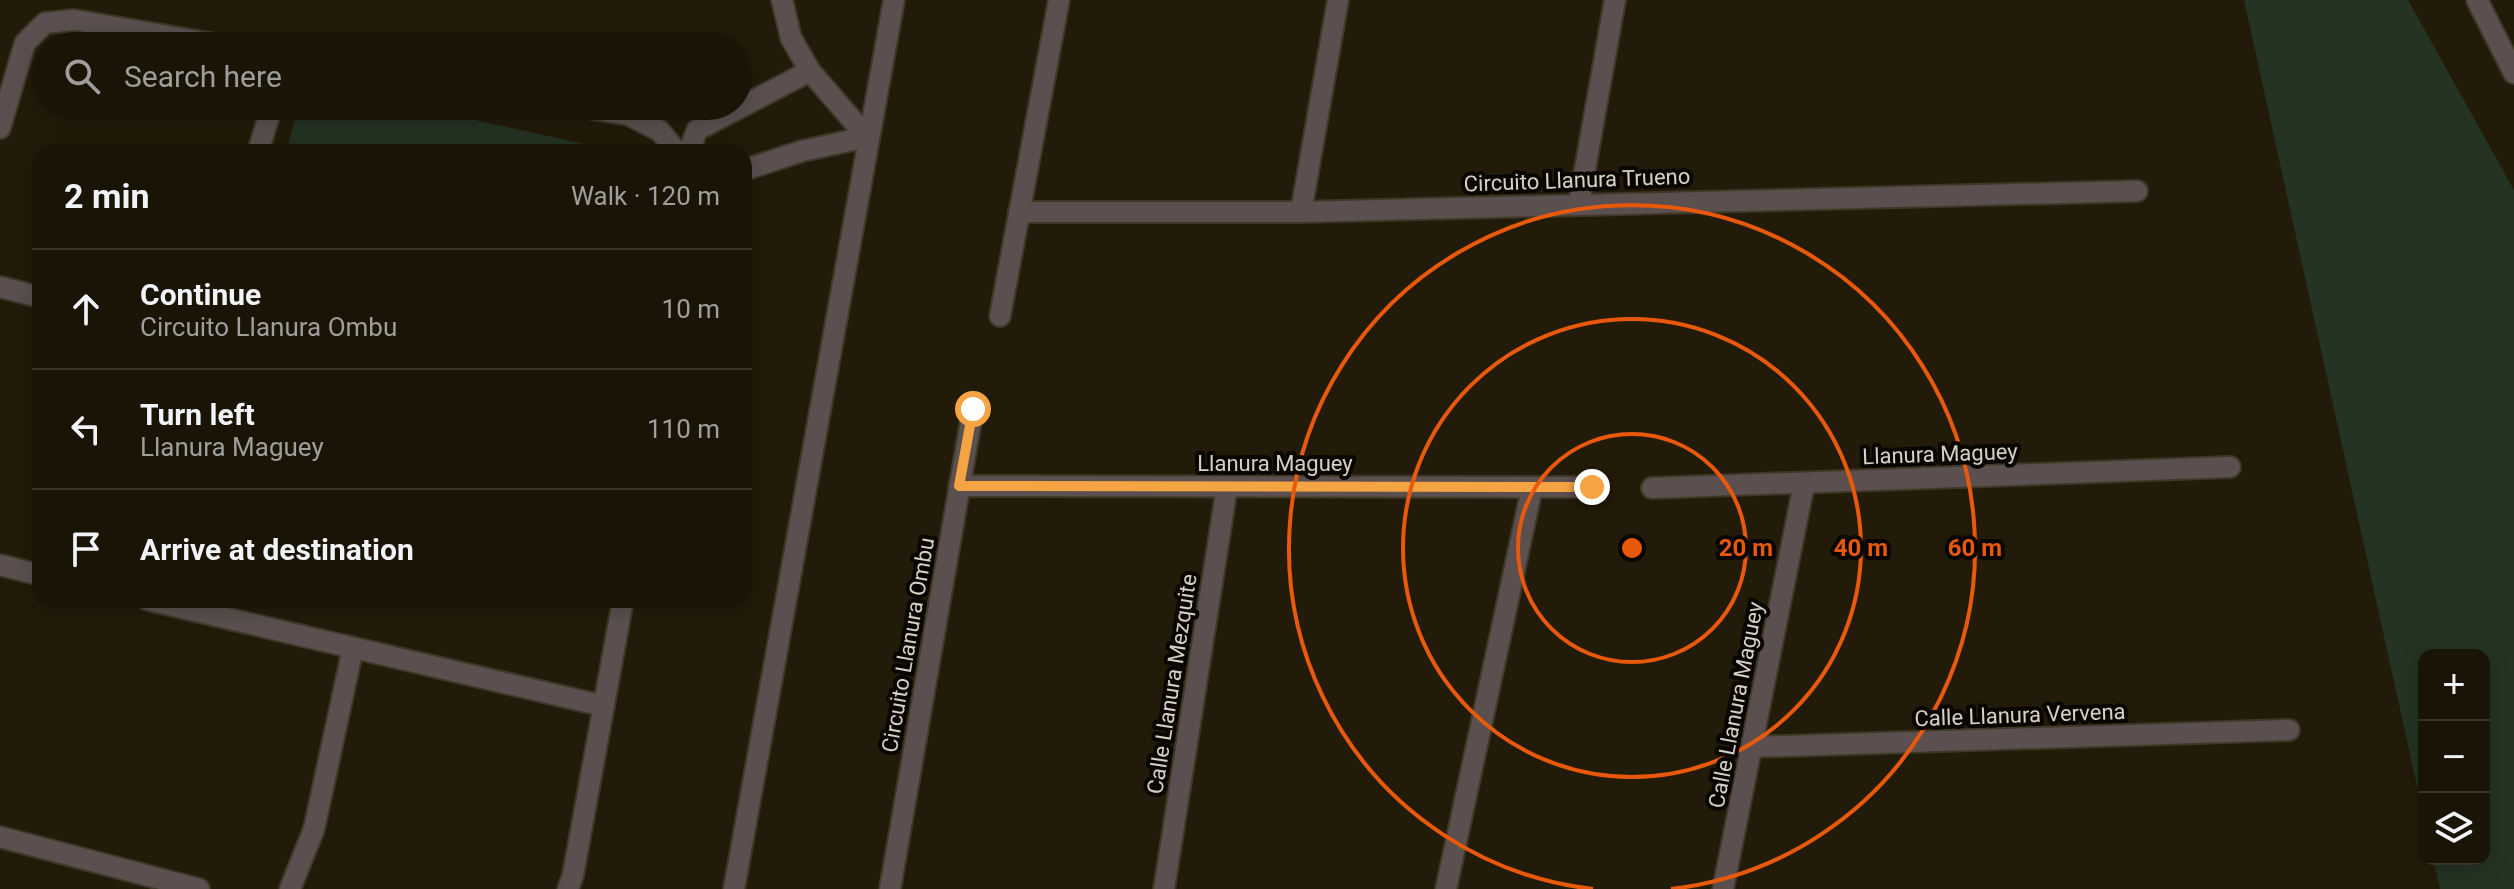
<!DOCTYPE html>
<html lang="en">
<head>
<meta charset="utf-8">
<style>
	:root { --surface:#1a1407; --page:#231d11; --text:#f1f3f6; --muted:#9f9e9b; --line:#383328 }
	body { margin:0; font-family:Roboto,sans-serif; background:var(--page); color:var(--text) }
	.controls { position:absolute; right:24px; bottom:24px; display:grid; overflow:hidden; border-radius:16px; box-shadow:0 4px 20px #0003 }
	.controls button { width:72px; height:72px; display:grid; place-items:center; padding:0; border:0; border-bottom:2px solid var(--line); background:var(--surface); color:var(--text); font:40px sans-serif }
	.stop { position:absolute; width:24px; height:24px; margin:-18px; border:6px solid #f4a443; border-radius:50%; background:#fff }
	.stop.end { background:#f4a443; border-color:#fff; box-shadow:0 2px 8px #0008 }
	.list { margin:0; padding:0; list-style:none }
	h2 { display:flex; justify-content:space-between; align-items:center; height:104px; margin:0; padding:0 32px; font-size:34px }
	h2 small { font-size:26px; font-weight:400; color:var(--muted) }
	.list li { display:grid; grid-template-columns:52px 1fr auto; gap:24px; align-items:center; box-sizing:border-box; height:120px; padding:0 32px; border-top:2px solid var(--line) }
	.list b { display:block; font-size:30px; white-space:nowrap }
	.list p { margin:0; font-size:26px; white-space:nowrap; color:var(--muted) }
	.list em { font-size:26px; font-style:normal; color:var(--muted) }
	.icon { flex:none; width:44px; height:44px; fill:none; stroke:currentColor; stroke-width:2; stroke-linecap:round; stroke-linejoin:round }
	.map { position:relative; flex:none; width:2514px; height:889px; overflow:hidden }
	.search { position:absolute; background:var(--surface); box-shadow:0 4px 20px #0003; left:32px; top:32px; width:720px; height:88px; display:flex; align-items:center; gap:20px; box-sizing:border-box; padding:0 28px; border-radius:44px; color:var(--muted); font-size:30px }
	.panel { position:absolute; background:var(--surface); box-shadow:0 4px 20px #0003; left:32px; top:144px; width:720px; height:464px; border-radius:24px }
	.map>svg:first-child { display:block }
	.green { fill:#243322 }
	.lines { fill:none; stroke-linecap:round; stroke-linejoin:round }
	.minor-casing { stroke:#403827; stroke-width:24 }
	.tertiary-casing { stroke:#403827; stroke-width:24 }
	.minor { stroke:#5b504f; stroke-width:20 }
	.tertiary { stroke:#5b504f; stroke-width:20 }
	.route { stroke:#f4a443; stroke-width:10 }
	.ring { fill:none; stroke:#e8590c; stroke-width:4 }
	.labels { text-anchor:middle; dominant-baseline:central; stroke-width:8; stroke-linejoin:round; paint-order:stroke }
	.street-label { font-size:22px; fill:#d6d1c6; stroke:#090602 }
	.centre { fill:#e8590c; stroke:#090602; stroke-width:4 }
	.ring-label { font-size:24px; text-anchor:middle; font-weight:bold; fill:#e8590c; stroke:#090602; stroke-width:8; stroke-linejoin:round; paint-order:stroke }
</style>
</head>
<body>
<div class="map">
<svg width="2514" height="889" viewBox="0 0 2514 889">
	<rect width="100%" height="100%" fill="#231b09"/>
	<g class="green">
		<polygon points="2244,0 2408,0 2514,190 2514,889 2440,889 2433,859 2484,859 2484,655 2424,655 2424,818"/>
		<polygon points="299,106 410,106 621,152 286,152"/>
	</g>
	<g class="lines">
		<g class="minor-casing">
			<g id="minor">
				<polyline points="575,106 629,115 660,131 677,152"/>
				<polyline points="0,128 25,43 45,23 74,20 227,46"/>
				<polyline points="258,152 272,106"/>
				<polyline points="689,152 697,130 810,71"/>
				<polyline points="744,170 802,151 867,137"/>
				<polyline points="1579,203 1615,0"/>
				<polyline points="1019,212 1301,212 2137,191"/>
				<polyline points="1301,212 1338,0"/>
				<polyline points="0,287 40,297"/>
				<polyline points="1000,316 1059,0"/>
				<polyline points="959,486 1592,487"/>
				<polyline points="1652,488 2230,467"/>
				<polyline points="0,565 40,575"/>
				<polyline points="148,600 604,706"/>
				<polyline points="1752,747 2289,730"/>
				<polyline points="0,837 199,889"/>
				<polyline points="290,889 314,829 353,648"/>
				<polyline points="568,889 573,875 623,600"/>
				<polyline points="890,889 973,409"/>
				<polyline points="1164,889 1227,487"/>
				<polyline points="1446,889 1532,488"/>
				<polyline points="1723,889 1804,484"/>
			</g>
		</g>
		<g class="tertiary-casing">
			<g id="tertiary">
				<polyline points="782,0 791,38 810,71 867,137"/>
				<polyline points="2477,0 2514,73"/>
				<polyline points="734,889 894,0"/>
			</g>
		</g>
		<use href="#minor" class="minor"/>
		<use href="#tertiary" class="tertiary"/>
	</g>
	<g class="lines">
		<polyline class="route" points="973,409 959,486 1592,487"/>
	</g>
	<g class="ring">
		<circle cx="1632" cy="548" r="114"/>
		<circle cx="1632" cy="548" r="229"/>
		<path d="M1593 889A343 343 0 1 1 1671 889"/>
	</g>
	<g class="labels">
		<g class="street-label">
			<text transform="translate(1577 180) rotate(-2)">Circuito Llanura Trueno</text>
			<text transform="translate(1940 454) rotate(-2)">Llanura Maguey</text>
			<text x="1275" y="463">Llanura Maguey</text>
			<text transform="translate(908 645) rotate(-80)">Circuito Llanura Ombu</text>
			<text transform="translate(1172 684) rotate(-81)">Calle Llanura Mezquite</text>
			<text transform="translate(1736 705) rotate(-79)">Calle Llanura Maguey</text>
			<text transform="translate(2020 715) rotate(-2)">Calle Llanura Vervena</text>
		</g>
	</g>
	<circle cx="1632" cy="548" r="12" class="centre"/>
	<g class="ring-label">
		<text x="1746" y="556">20 m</text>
		<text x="1861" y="556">40 m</text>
		<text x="1975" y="556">60 m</text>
	</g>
</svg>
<div class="controls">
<button>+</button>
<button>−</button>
<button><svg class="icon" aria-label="layers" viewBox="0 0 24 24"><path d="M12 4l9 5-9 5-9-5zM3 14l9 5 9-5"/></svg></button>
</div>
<div class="stop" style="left:973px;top:409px"></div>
<div class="stop end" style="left:1592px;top:487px"></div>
<div class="search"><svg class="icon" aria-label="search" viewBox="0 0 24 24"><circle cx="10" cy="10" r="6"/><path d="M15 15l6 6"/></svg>Search here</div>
<section class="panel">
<h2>2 min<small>Walk · 120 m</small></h2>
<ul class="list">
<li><svg class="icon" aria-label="ahead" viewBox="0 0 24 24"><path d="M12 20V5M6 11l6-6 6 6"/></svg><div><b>Continue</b><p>Circuito Llanura Ombu</p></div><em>10 m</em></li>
<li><svg class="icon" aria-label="left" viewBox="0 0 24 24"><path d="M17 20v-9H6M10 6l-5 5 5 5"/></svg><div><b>Turn left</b><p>Llanura Maguey</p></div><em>110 m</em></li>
<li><svg class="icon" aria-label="arrive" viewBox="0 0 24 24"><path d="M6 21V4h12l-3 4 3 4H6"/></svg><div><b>Arrive at destination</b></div></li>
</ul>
</section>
</div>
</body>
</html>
